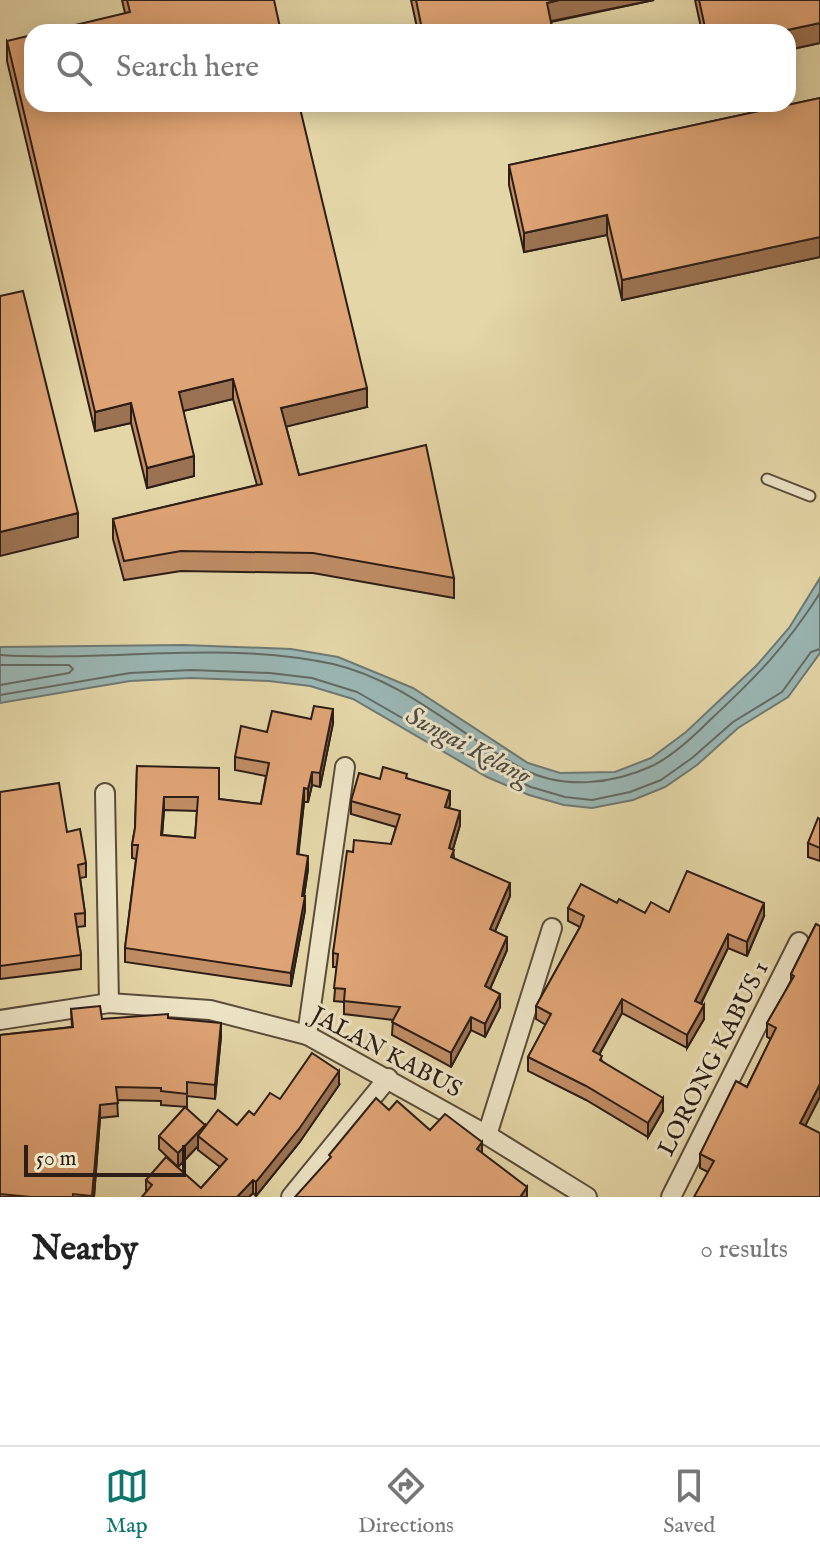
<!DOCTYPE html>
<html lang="en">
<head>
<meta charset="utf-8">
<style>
	:root { --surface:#fff; --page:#f6f6f6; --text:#222; --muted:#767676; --line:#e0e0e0; --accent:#0f766e }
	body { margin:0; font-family:"IM FELL English",serif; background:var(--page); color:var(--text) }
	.scale { position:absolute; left:24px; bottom:20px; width:162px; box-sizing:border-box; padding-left:8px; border:4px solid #2c1e17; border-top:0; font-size:22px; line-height:28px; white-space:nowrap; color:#2c1e17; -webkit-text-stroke:6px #ede4c6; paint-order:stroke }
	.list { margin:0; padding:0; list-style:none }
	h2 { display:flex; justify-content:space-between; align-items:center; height:104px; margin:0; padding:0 32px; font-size:34px }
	h2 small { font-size:26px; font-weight:400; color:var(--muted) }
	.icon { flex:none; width:44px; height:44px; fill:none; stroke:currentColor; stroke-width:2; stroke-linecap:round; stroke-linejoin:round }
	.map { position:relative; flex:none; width:820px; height:1197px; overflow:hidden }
	.search { position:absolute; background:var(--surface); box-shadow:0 4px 20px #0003; left:24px; right:24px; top:24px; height:88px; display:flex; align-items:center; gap:20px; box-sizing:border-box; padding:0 28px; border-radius:24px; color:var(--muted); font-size:30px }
	.sheet { height:248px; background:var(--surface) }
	nav { display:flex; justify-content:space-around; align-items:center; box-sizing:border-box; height:112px; border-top:2px solid var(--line); background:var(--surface); font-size:22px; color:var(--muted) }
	nav a { display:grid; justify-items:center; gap:4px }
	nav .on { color:var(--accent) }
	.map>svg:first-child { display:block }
	.water { fill:#9ab6b3; stroke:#6e7975; stroke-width:2 }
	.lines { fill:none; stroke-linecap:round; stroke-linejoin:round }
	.shore { stroke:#636a65; stroke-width:2 }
	.lane-casing { stroke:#5a4c3b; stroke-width:13 }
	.street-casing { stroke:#5a4c3b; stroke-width:22 }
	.lane { stroke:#ede4c6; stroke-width:9 }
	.street { stroke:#ede4c6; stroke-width:18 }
	.wall { fill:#c08d65; stroke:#2c1e17; stroke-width:2; fill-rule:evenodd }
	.shaded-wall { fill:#9c7352; stroke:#2c1e17; stroke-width:2 }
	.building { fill:#dfa475; stroke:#2c1e17; stroke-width:2; fill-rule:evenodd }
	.labels { text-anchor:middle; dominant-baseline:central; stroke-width:6; stroke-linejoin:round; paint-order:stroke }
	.street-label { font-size:24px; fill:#2c1e17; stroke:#ede4c6 }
	.water-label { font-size:26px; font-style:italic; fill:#4d4c46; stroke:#ede4c6 }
</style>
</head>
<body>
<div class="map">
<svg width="820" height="1197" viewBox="0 0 820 1197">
	<rect width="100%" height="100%" fill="#e4d6a7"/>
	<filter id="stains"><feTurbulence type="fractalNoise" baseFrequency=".0025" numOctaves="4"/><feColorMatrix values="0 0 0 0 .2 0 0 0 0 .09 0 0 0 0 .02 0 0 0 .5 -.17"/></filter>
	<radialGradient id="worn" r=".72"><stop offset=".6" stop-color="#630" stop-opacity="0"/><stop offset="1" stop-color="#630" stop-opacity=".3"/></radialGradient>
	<polygon class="water" points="820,578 820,653 788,697 738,728 697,765 665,787 633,800 592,808 564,805 529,795 487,777 353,699 310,686 269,681 191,678 130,681 0,703 0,647 184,645 291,649 338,657 413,688 528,763 560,773 615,772 651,758 686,732 757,665 789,628"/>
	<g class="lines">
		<g class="shore">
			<path d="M0 655C110 662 224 640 333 664 406 681 459 735 523 769 563 790 613 784 652 766 673 756 693 737 709 721 755 678 786 647 820 593"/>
			<polyline points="0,665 69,665 73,669 69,673 0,685"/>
			<polyline points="0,695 130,673 191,670 270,673 312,678 357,692 491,769 531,787 565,797 592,800 630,792 661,780 692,758 733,722 782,692 811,652 820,649"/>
		</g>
		<g class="lane-casing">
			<polyline id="lane" points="767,479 810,496"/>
		</g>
		<g class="street-casing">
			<g id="street">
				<polyline points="105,793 109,1003"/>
				<polyline points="0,1020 109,1003 210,1010 307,1035 487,1135 587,1197"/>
				<polyline points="307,1035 345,767"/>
				<polyline points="487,1135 552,928"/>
				<polyline points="291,1197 388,1078"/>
				<polyline points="671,1197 799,942"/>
			</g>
		</g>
		<use href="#lane" class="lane"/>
		<use href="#street" class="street"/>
	</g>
	<g class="wall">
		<polygon points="122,0 274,0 125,13"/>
		<polygon points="411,0 654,0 551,22 553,32 418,32"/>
		<polygon points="695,0 820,0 820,43 788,50 788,32 702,32"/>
		<polygon points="7,41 367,407 286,426 299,475 454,578 454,598 313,573 181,571 124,580 113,539 113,519 257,485 233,399 183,411 194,476 147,488 131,423 95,431 7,61"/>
		<polygon points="820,98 820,257 622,300 607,235 524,252 509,185 509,165"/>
		<path d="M333 723 320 787 312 785 308 802H304L298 855 308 869 304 896 305 910 291 986 125 962V948L136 859 132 858V845L135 828 137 766 219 799 261 804 266 776 235 770V757L267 732ZM164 810 197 811 195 838 162 835Z"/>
		<polygon points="407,778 450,804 449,808 460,825 453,849 454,858 510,896 495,931 507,950 490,989 500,1007 485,1037 471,1030 451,1067 392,1035 393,1020 344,1014 344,1002 334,1001 337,967 333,967 333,953 353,852 391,844 396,827 351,814 351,801 380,779"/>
		<polygon points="0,792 67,832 86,863 86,877 80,878 85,913 85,926 77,927 81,955 81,969 0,979"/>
		<polygon points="820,819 820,861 808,857 808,843"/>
		<polygon points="617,903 645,913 669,912 764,916 747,956 728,948 701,1004 704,1019 687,1048 622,1013 599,1055 602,1061 663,1111 648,1137 586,1100 528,1071 528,1057 546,1025 536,1019 536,1006 580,927 568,921 568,908"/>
		<polygon points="816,924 820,1097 708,1172 700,1168 700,1154 747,1087 771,1039 767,1037 767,1023 791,982 791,974"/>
		<polygon points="71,1009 102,1019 168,1018 221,1036 215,1099 187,1096 187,1107 161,1105 161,1101 117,1100 118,1116 100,1118 94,1197 0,1197 0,1035 72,1027"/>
		<polygon points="339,1085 299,1143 256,1196 253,1193 249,1197 142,1197 146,1192 146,1180 201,1188 220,1167 198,1150 198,1146 178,1167 159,1149 159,1136 205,1128 237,1125 280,1099"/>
	</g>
	<g class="shaded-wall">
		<polygon points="559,0 654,0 547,22 547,3"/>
		<polygon points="820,23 820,43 788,50 788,32 778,32"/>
		<polygon points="433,27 433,32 422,32 422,29"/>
		<polygon points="607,215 607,235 524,252 524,233"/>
		<polygon points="820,237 820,257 622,300 622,280"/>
		<polygon points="233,379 233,399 179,412 179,392"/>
		<polygon points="367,388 367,407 281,428 281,408"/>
		<polygon points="131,403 131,423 95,431 95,412"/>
		<polygon points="194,456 194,476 147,488 147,468"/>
		<polygon points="78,513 78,537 0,556 0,532"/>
		<polygon points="333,709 333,723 320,787 320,773"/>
		<polygon points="312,772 312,785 308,802 308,789"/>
		<polygon points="304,788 304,802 297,868 297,854"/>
		<polygon points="450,791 450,804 445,821 445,807"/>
		<polygon points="164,797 164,810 161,848 161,835"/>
		<polygon points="460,811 460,825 449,862 449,848"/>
		<polygon points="308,856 308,869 302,909 302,896"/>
		<polygon points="510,883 510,896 490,943 490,929"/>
		<polygon points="305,896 305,910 291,986 291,973"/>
		<polygon points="764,903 764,916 747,956 747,942"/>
		<polygon points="728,934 728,948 695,1015 695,1001"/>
		<polygon points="507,937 507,950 485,1000 485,986"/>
		<polygon points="500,994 500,1007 485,1037 485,1024"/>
		<polygon points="622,999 622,1013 593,1065 593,1051"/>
		<polygon points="704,1005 704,1019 687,1048 687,1035"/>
		<polygon points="471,1017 471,1030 451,1067 451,1053"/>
		<polygon points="221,1023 221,1036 215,1099 215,1085"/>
		<polygon points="339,1071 339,1085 299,1143 256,1196 256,1182"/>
		<polygon points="820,1084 820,1097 800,1136 800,1123"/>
		<polygon points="663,1098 663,1111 648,1137 648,1123"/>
		<polygon points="100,1105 100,1118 94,1197 92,1197"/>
		<polygon points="205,1125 205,1139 198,1136 198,1146 178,1167 178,1153"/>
		<polygon points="482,1142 482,1155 477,1149"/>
		<polygon points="253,1180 253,1193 249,1197 237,1197"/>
		<polygon points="527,1187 527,1197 520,1197"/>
	</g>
	<g class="building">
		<polygon points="127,0 274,0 281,32 46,32 130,12"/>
		<polygon points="416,0 559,0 547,3 553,32 434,32 433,27 422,29"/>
		<polygon points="699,0 820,0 820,23 778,32 706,32"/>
		<polygon points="32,35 32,104 299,104 367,388 281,408 299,475 426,445 454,578 313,553 181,551 124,561 113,519 262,484 233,379 179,392 194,456 147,468 131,403 95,412 7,41"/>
		<polygon points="820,98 820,237 622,280 607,215 524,233 509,165"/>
		<polygon points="23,291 78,513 0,532 0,296"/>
		<path d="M314 706 333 709 320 773 312 772 308 789 304 788 297 854 308 856 302 896H305L291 973 125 948 138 845H132L135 828 137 766 219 768V799L261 804 269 763 235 757 241 726 267 732 272 711 311 719ZM164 797H198L195 838 161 835Z"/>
		<polygon points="383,767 407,774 406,778 450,791 445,807 460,811 449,848 454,850 451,857 510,883 490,929 507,937 485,986 500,994 485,1024 471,1017 451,1053 392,1022 400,1007 344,1001 345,989 334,988 338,954 333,953 347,851 353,852 354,840 391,844 400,815 351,801 359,773 380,779"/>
		<polygon points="59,783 67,832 80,829 86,863 78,865 85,913 75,914 81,955 0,966 0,792"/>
		<polygon points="818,818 820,819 820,848 808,843"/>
		<polygon points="687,871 764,903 747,942 728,934 695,1001 704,1005 687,1035 622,999 593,1051 602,1056 600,1060 663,1098 648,1123 586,1086 528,1057 551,1014 536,1006 580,927 584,916 568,908 581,884 617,903 619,899 645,913 651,902 669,912"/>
		<polygon points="816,924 820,926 820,1084 800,1123 820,1133 820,1197 694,1197 714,1161 700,1154 736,1081 747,1087 776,1028 767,1023 794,976 791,974"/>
		<polygon points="100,1006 102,1019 168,1014 168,1018 221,1023 215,1085 187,1082 187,1094 161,1091 161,1088 116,1087 118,1103 100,1105 92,1196 73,1194 73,1197 31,1197 0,1194 0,1035 73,1027 71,1009"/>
		<polygon points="312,1053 339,1071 299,1129 256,1182 253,1180 237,1197 142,1197 152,1185 146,1180 166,1157 201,1188 227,1159 198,1136 218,1110 237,1125 249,1111 254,1115 270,1093 280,1099"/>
		<polygon points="376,1098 389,1110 397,1101 430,1130 445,1114 482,1142 477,1149 527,1187 520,1197 295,1197 331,1157 329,1155"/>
		<polygon points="185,1107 205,1125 178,1153 159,1136"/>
	</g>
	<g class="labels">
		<g class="street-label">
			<text transform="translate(386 1053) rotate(28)">JALAN KABUS</text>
			<text transform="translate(714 1059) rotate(-63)">LORONG KABUS 1</text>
		</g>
		<g class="water-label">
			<text transform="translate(468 746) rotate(28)">Sungai Kelang</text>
		</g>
	</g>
	<rect width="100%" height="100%" filter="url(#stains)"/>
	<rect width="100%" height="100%" fill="url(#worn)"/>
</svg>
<div class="scale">50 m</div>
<div class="search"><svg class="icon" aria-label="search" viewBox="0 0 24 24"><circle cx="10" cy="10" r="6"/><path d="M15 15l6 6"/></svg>Search here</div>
</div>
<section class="sheet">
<h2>Nearby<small>0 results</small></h2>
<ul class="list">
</ul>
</section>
<nav>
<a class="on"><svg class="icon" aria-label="map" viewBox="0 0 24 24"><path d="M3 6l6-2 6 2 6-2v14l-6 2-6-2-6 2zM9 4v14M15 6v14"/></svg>Map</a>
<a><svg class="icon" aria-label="directions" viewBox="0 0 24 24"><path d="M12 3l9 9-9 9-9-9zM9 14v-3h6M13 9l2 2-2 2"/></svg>Directions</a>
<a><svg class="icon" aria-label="saved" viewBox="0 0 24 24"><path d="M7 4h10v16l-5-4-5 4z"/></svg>Saved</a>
</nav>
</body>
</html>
